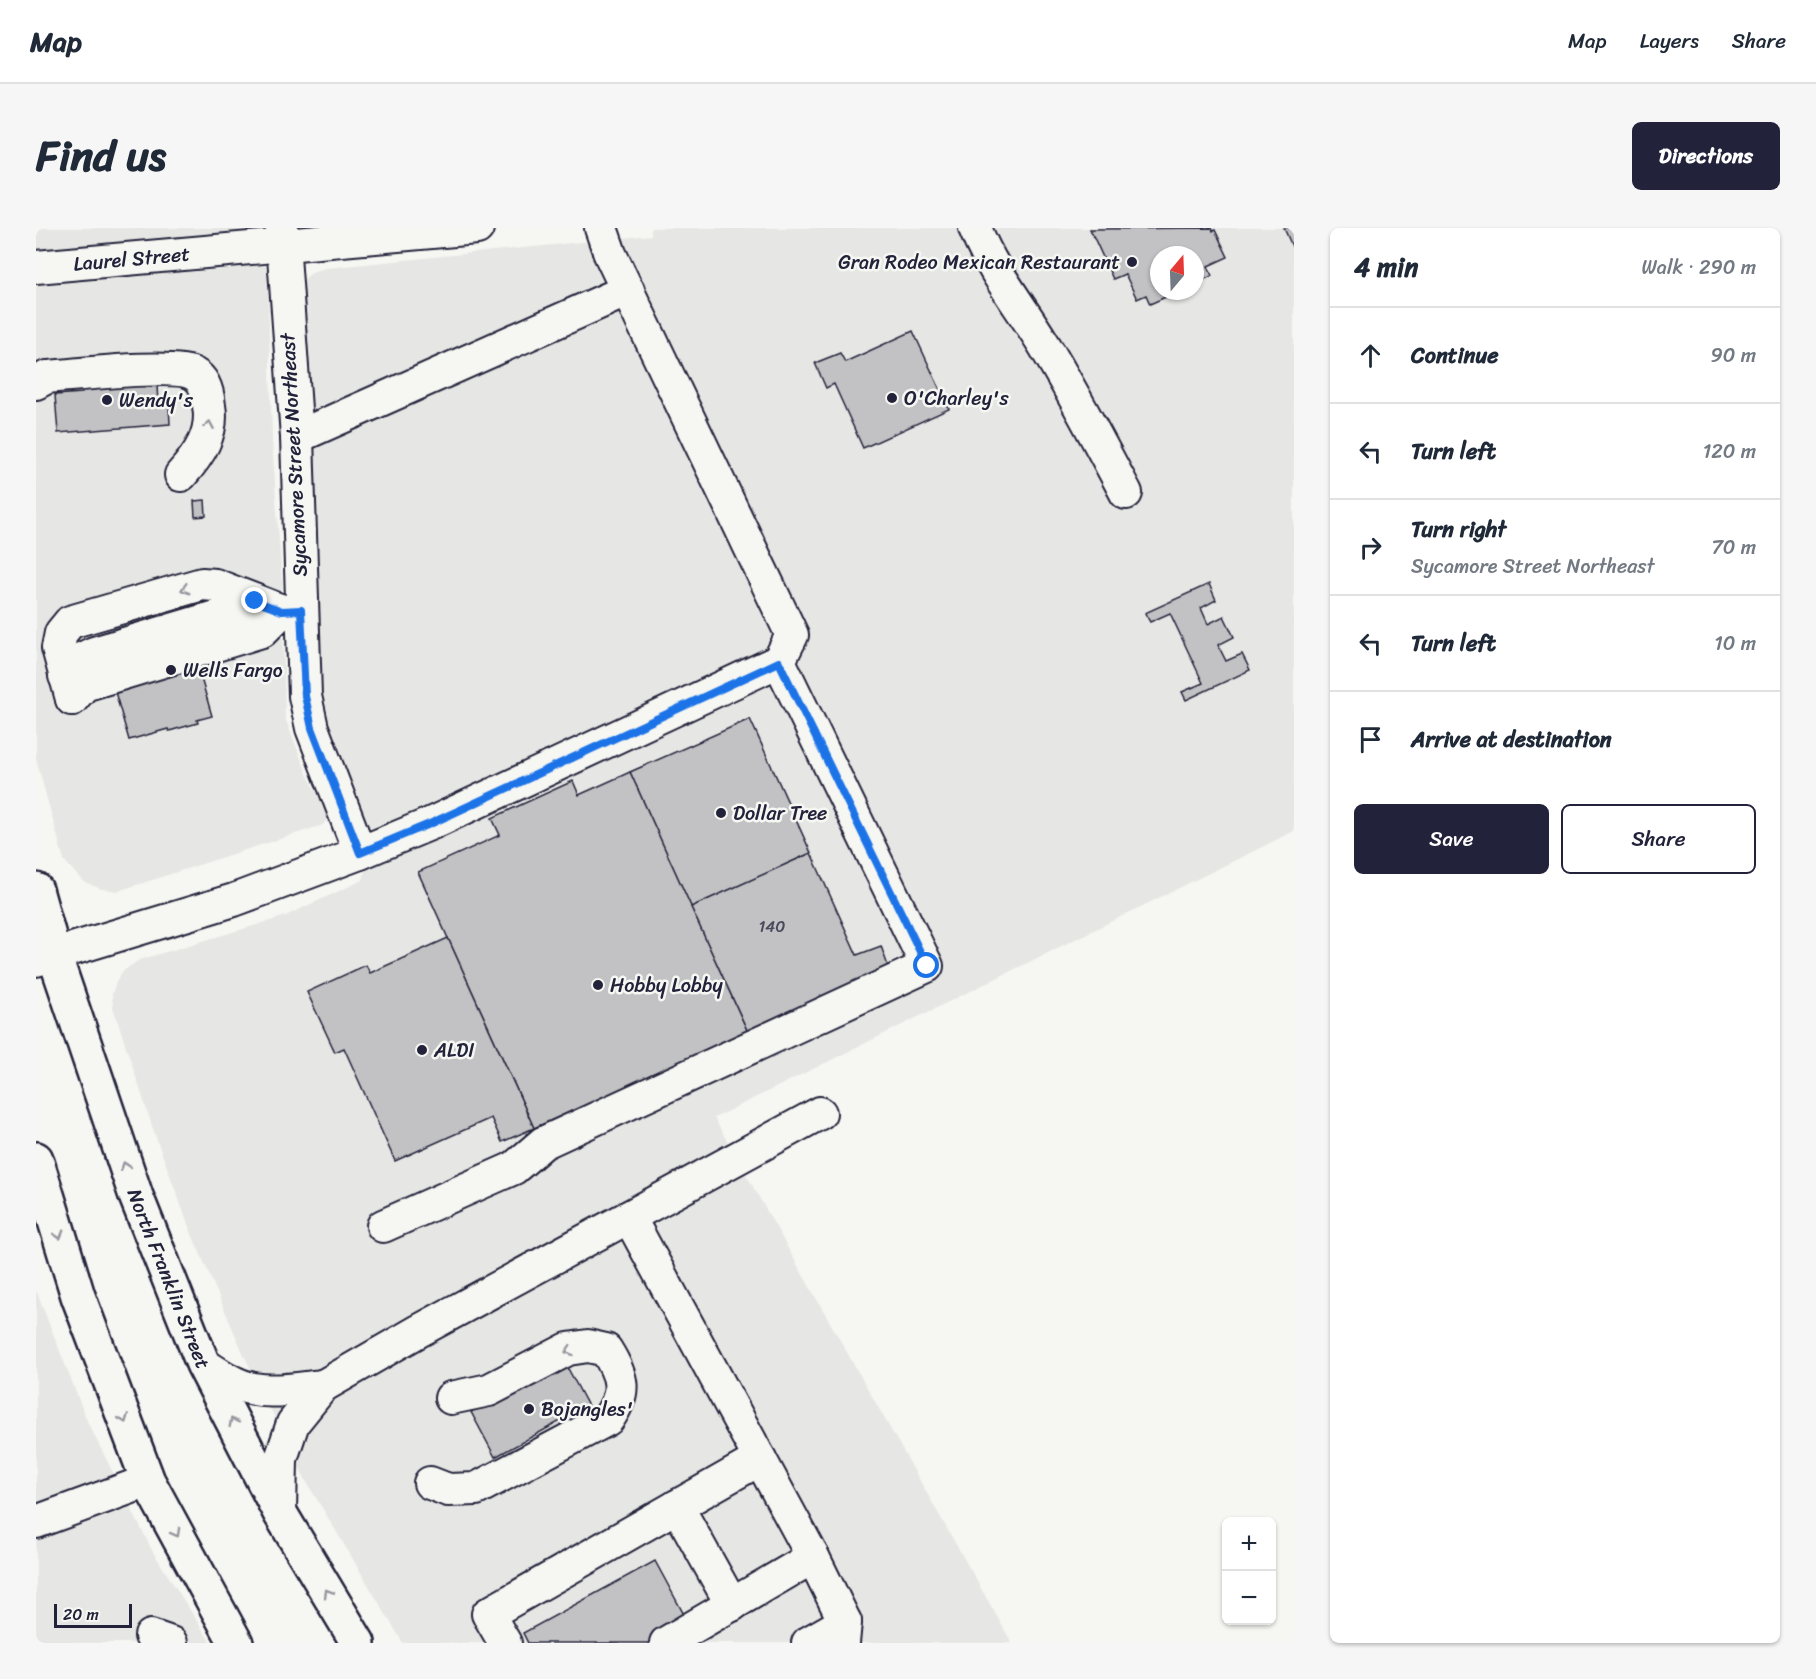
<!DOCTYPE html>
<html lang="en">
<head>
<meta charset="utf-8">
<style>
	:root { --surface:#fff; --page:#f6f6f7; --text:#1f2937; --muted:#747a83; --line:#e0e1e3; --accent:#22223b }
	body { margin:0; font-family:Sriracha,sans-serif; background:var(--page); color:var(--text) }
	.controls { position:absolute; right:18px; bottom:18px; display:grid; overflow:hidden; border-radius:9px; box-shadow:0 2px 4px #0004 }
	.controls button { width:54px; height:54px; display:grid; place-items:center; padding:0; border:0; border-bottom:2px solid var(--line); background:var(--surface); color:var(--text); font:30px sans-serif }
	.compass { position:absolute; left:1114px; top:18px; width:54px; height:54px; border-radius:50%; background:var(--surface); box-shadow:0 2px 4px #0004; rotate:19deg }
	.scale { position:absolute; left:18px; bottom:15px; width:78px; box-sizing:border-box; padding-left:6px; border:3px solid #22223b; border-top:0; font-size:16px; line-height:21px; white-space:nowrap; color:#22223b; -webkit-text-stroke:4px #f6f6f2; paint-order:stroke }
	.stop { position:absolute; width:18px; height:18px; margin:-14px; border:4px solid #1a73e8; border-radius:50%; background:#fff }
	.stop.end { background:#1a73e8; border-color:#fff; box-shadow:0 2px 6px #0008 }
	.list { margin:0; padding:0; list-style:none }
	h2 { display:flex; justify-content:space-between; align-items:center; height:78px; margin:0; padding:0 24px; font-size:26px }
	h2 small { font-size:20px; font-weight:400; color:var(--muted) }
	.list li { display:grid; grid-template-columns:39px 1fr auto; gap:18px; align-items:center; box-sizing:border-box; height:96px; padding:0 24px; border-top:2px solid var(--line) }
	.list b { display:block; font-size:22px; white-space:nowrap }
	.list p { margin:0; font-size:20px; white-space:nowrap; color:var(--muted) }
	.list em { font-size:20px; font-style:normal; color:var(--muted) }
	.actions { display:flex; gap:12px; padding:18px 24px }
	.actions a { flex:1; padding:14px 0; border:2px solid var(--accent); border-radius:9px; text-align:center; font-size:21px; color:var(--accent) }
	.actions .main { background:var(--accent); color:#fff }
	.icon { flex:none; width:33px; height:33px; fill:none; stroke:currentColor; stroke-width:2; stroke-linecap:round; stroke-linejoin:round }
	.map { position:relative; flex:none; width:1258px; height:1415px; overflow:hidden; border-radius:9px }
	header { display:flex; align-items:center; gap:36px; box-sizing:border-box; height:84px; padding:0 30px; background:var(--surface); border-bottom:2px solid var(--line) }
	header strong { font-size:28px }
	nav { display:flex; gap:33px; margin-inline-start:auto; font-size:21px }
	.intro { display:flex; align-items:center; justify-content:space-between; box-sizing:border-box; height:144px; padding:0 36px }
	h1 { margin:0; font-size:42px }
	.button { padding:15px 27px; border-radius:9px; background:var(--accent); color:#fff; font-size:21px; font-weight:700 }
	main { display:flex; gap:36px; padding:0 36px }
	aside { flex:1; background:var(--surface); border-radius:9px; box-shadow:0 2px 4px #0004 }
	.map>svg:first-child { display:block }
	.built { fill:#e6e6e4; fill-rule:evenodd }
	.building { fill:#c2c2c4; stroke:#22223b; stroke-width:1.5 }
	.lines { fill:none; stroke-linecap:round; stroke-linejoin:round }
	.minor-casing { stroke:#22223b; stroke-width:36 }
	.major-casing { stroke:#22223b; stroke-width:38 }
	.minor { stroke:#f6f6f2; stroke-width:32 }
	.major { stroke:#f6f6f2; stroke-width:33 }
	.oneway { stroke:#9797a0 }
	.route { stroke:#1a73e8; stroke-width:8 }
	.poi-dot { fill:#22223b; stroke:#f6f6f2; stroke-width:2 }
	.labels { text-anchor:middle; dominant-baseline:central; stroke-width:5; stroke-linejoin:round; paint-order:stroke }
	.number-label { font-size:16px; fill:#4a4a5d }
	.street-label { font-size:20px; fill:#22223b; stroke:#f6f6f2 }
	.poi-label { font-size:20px; fill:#22223b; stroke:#f6f6f2; text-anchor:start }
</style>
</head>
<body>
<header>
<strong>Map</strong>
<nav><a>Map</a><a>Layers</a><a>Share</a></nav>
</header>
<div class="intro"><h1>Find us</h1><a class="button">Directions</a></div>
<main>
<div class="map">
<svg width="1258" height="1415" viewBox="0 0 1258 1415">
	<rect width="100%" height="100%" fill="#f6f6f2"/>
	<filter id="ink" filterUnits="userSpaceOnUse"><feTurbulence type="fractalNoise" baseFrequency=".0167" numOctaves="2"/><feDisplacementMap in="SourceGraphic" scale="12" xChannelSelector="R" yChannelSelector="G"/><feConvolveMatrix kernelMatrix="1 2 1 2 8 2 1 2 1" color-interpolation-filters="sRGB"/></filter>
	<g filter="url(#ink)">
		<g class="built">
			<polygon points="0,0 228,0 232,66 236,212 246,355 249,490 271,546 290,582 291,591 287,597 82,663 66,661 50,655 39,645 28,632 0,531"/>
			<path d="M615 0H1258V603L678 890 976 1415H367L270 1253 208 1127 155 1004 119 907 77 779 76 766 80 754 86 744 103 732 247 689 327 652 336 610 287 492 277 308V184L271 180 263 63 267 52 278 43 290 40 615 7ZM1123 27H1159V63H1123Z"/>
			<polygon points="0,1062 52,1195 117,1324 175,1415 0,1415"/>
		</g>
		<g class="building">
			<polygon points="1176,0 1177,3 1179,2 1192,29 1172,38 1176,48 1159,55 1159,27 1123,27 1123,63 1143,63 1114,76 1110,67 1101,71 1089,46 1077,51 1054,1"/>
			<polygon points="1248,0 1258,0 1258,23"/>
			<polygon points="877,103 913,181 827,220 798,156 790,160 779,135 804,125 809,134"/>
			<polygon points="46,156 121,156 122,178 133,177 134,196 22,205 19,167 46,165"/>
			<polygon points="169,272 170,288 159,289 158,273"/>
			<polygon points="1173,356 1180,372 1165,380 1172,396 1188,388 1198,409 1182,417 1190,433 1206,426 1214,442 1150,472 1146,464 1167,455 1134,385 1114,394 1109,385"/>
			<polygon points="130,362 151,435 160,433 176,488 161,492 162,495 133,503 132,501 93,512 77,457 110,448 89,374"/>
			<polygon points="714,491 775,625 655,679 594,544"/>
			<polygon points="594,544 712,804 498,900 382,644 464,607 456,590 537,553 543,567"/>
			<polygon points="775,625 821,727 845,718 852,738 712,804 655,679"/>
			<polygon points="412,710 498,900 466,914 455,890 359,933 308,820 299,824 271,764 330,737 334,745"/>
			<polygon points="528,1133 552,1178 459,1229 435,1184"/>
			<polygon points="619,1333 652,1394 613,1415 492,1415 487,1405"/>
		</g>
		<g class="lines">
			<g class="minor-casing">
				<g id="minor">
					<path d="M939 0C955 42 984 77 1007 115 1037 164 1063 214 1090 265"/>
					<path id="s1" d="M0 39 441 0"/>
					<path d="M0 155 11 149C38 147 140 135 158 146 169 152 172 166 173 178 178 205 163 227 145 247"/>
					<polyline points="261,209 592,62"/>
					<polyline points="29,448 41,433 58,425 203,382 219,373"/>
					<polyline points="36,471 22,420 25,405 34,394 166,356 179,357 246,383 265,382"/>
					<polyline points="36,471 48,457 226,403 246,383"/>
					<polyline points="324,625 396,595 743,433 756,407 574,26 565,0"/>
					<polyline points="0,732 198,672 324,625 276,500 269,468 261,209 246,0"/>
					<polyline points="593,989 777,1329 809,1394 807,1415"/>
					<polyline points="347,998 478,940 507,915 891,738 743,433"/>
					<path d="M167 1136C177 1142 188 1150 199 1155 226 1168 258 1161 287 1158"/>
					<path d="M394 1255 412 1262 440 1261 572 1191C591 1164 587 1149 570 1122L552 1118 532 1121 453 1162 415 1170"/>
					<polyline points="641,1278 696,1377"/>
					<polyline points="244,1285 245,1231 257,1195 287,1158 381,1104 784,885"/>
					<polyline points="0,1294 112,1253"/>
					<polyline points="115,1408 135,1415"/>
					<polyline points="469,1415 452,1386 724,1231"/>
					<polyline points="630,1415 777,1329"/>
					<polyline points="772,1415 809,1394"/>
				</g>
			</g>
			<g class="major-casing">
				<g id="major">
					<path id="s2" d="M0 662 18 726 100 968 167 1136 244 1285 322 1415"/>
					<polyline points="0,931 42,1068 112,1253 200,1415"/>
				</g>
			</g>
			<use href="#minor" class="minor"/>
			<use href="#major" class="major"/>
		</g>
		<defs><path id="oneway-chevron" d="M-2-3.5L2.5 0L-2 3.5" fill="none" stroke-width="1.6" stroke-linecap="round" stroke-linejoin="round" transform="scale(1.5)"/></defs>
		<g class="oneway">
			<use href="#oneway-chevron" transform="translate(173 197) rotate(-80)"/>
			<use href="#oneway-chevron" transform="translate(149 361) rotate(164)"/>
			<use href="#oneway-chevron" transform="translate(89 938) rotate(-109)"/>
			<use href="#oneway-chevron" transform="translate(23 1007) rotate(73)"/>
			<use href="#oneway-chevron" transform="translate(533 1123) rotate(162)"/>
			<use href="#oneway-chevron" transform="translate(88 1191) rotate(69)"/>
			<use href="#oneway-chevron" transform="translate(197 1194) rotate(-117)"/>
			<use href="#oneway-chevron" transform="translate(140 1305) rotate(61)"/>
			<use href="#oneway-chevron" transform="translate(292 1365) rotate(-121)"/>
		</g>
	</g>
	<g class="lines" filter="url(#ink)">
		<polyline class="route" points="219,373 246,383 265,382 269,468 276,500 324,625 396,595 743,434 891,738"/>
	</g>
	<g class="poi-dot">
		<circle cx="1096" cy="34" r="6"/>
		<circle cx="856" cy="170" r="6"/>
		<circle cx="71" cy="172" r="6"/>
		<circle cx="135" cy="442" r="6"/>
		<circle cx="685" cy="585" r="6"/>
		<circle cx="562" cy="757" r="6"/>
		<circle cx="386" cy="822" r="6"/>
		<circle cx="493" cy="1181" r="6"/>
	</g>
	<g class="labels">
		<g class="number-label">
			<text x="736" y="698">140</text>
		</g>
		<g class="street-label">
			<text stroke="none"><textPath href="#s1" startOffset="96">Laurel Street</textPath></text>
			<text transform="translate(258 227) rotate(-93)">Sycamore Street Northeast</text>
			<text stroke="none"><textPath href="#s2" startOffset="411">North Franklin Street</textPath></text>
		</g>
		<g class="poi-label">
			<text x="1084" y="34" text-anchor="end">Gran Rodeo Mexican Restaurant</text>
			<text x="868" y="170">O'Charley's</text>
			<text x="83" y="172">Wendy's</text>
			<text x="147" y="442">Wells Fargo</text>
			<text x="697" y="585">Dollar Tree</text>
			<text x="574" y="757">Hobby Lobby</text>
			<text x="398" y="822">ALDI</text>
			<text x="505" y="1181">Bojangles'</text>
		</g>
	</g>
</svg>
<div class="controls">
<button>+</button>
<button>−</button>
</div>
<svg class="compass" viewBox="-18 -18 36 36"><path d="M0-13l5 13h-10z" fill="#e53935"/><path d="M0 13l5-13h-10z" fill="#747a83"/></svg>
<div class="scale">20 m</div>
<div class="stop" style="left:891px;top:738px"></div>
<div class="stop end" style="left:219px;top:373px"></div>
</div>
<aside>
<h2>4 min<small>Walk · 290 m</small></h2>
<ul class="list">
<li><svg class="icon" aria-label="ahead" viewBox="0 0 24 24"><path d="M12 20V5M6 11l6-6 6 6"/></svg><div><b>Continue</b></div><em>90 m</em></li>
<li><svg class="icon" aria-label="left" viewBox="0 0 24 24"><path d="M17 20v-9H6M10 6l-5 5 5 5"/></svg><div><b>Turn left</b></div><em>120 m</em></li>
<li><svg class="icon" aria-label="right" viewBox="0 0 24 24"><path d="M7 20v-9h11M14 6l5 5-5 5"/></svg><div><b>Turn right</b><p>Sycamore Street Northeast</p></div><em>70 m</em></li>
<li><svg class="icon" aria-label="left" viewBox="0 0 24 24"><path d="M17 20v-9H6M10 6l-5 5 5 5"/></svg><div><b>Turn left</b></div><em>10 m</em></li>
<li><svg class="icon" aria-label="arrive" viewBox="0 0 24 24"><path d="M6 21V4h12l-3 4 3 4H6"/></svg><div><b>Arrive at destination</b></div></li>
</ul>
<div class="actions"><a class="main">Save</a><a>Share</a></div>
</aside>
</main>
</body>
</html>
